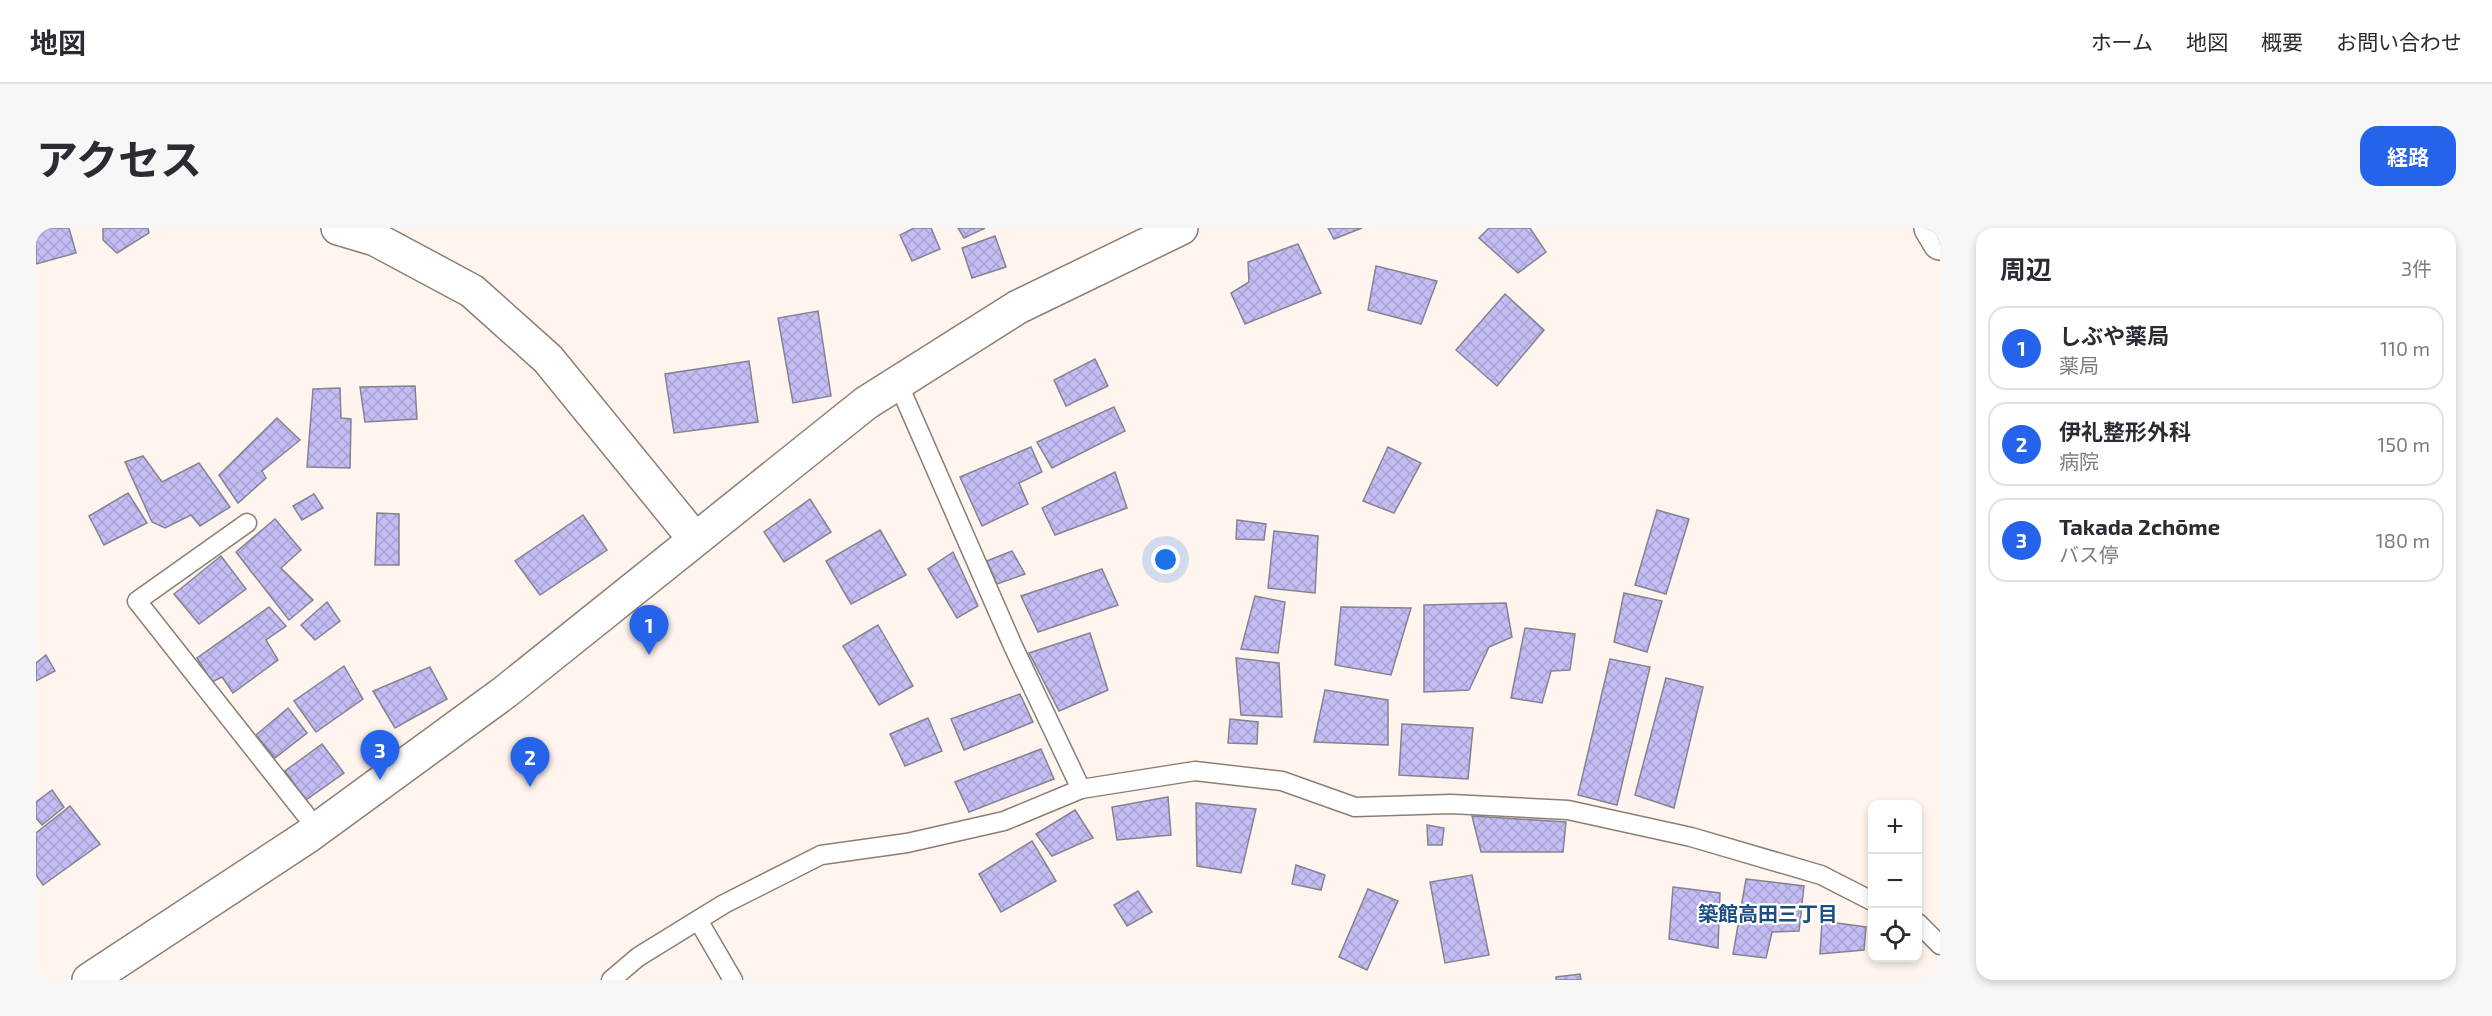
<!DOCTYPE html>
<html lang="ja">
<head>
<meta charset="utf-8">
<style>
	:root { --surface:#fff; --page:#f7f7f7; --text:#2b2b33; --muted:#7c7c81; --line:#e1e1e2; --accent:#2563eb }
	body { margin:0; font-family:"Exo 2","Noto Sans JP",sans-serif; background:var(--page); color:var(--text) }
	.controls { position:absolute; right:18px; bottom:18px; display:grid; overflow:hidden; border-radius:12px; box-shadow:0 3px 9px #0003 }
	.controls button { width:54px; height:54px; display:grid; place-items:center; padding:0; border:0; border-bottom:2px solid var(--line); background:var(--surface); color:var(--text); font:30px sans-serif }
	.you { position:absolute; left:1130px; top:332px; width:21px; height:21px; margin:-15px; border:4px solid #fff; border-radius:50%; background:#1a73e8; box-shadow:0 0 0 9px #1a73e833 }
	.badge { display:grid; place-items:center; width:39px; height:39px; border-radius:50%; background:var(--accent); color:#fff; font-size:20px; font-weight:700 }
	.pin { position:absolute; translate:-50% -50px; filter:drop-shadow(0 2px 3px #0008) }
	.pin::after { content:''; position:absolute; top:32px; width:21px; height:18px; background:inherit; clip-path:polygon(0 0,100% 0,50% 100%) }
	.list { margin:0; padding:0; list-style:none }
	h2 { display:flex; justify-content:space-between; align-items:center; height:78px; margin:0; padding:0 24px; font-size:26px }
	h2 small { font-size:20px; font-weight:400; color:var(--muted) }
	.list li { display:grid; grid-template-columns:39px 1fr auto; gap:18px; align-items:center; box-sizing:border-box; height:84px; margin:0 12px 12px; padding:0 12px; border:2px solid var(--line); border-radius:18px }
	.list b { display:block; font-size:22px; white-space:nowrap }
	.list p { margin:0; font-size:20px; white-space:nowrap; color:var(--muted) }
	.list em { font-size:20px; font-style:normal; color:var(--muted) }
	.icon { flex:none; width:33px; height:33px; fill:none; stroke:currentColor; stroke-width:2; stroke-linecap:round; stroke-linejoin:round }
	.map { position:relative; flex:none; width:1904px; height:752px; overflow:hidden; border-radius:18px }
	header { display:flex; align-items:center; gap:36px; box-sizing:border-box; height:84px; padding:0 30px; background:var(--surface); border-bottom:2px solid var(--line) }
	header strong { font-size:28px }
	nav { display:flex; gap:33px; margin-inline-start:auto; font-size:21px }
	.intro { display:flex; align-items:center; justify-content:space-between; box-sizing:border-box; height:144px; padding:0 36px }
	h1 { margin:0; font-size:42px }
	.button { padding:15px 27px; border-radius:18px; background:var(--accent); color:#fff; font-size:21px; font-weight:700 }
	main { display:flex; gap:36px; padding:0 36px }
	aside { flex:1; background:var(--surface); border-radius:18px; box-shadow:0 3px 9px #0003 }
	.map>svg:first-child { display:block }
	.building { fill:url(#building-cross-hatch); stroke:#848393; stroke-width:1.5 }
	.lines { fill:none; stroke-linecap:round; stroke-linejoin:round }
	.service-casing { stroke:#8c7e73; stroke-width:21 }
	.tertiary-casing { stroke:#8c7e73; stroke-width:36 }
	.primary-casing { stroke:#8c7e73; stroke-width:36 }
	.service { stroke:#fff; stroke-width:18 }
	.tertiary { stroke:#fff; stroke-width:33 }
	.primary { stroke:#fff; stroke-width:33 }
	.labels { text-anchor:middle; dominant-baseline:central; stroke-width:4.5; stroke-linejoin:round; paint-order:stroke }
	.neighbourhood-label { font-size:20px; font-weight:bold; fill:#1b4e81; stroke:#fff }
</style>
</head>
<body>
<header>
<strong>地図</strong>
<nav><a>ホーム</a><a>地図</a><a>概要</a><a>お問い合わせ</a></nav>
</header>
<div class="intro"><h1>アクセス</h1><a class="button">経路</a></div>
<main>
<div class="map">
<svg width="1904" height="752" viewBox="0 0 1904 752">
	<defs>
		<pattern id="building-cross-hatch" width="8" height="8" patternUnits="userSpaceOnUse" patternTransform="scale(1.5)"><rect width="8" height="8" fill="#c4bdf4"/><path d="M0 0l8 8M0 8l8-8" fill="none" stroke="#a8a2d1"/></pattern>
	</defs>
	<rect width="100%" height="100%" fill="#fff5ee"/>
	<g class="building">
		<polygon points="0,0 33,0 40,25 0,36"/>
		<polygon points="67,0 112,0 113,5 81,25 67,12"/>
		<polygon points="878,0 895,0 904,21 876,33 864,7"/>
		<polygon points="922,0 949,0 928,10"/>
		<polygon points="1292,0 1326,0 1298,11"/>
		<polygon points="1453,0 1494,0 1510,24 1482,45 1443,10"/>
		<polygon points="959,8 970,39 936,50 926,20"/>
		<polygon points="1262,16 1285,65 1209,96 1195,65 1213,54 1212,34"/>
		<polygon points="1340,38 1401,53 1385,96 1332,82"/>
		<polygon points="1469,66 1508,102 1461,158 1420,122"/>
		<polygon points="782,83 795,168 757,175 742,90"/>
		<polygon points="1059,131 1072,158 1030,178 1018,152"/>
		<polygon points="713,133 722,194 638,205 629,146"/>
		<polygon points="379,158 381,191 329,194 324,159"/>
		<polygon points="304,160 305,190 315,191 314,240 271,239 277,161"/>
		<polygon points="1078,179 1089,203 1016,240 1001,214"/>
		<polygon points="241,190 264,212 226,243 230,250 202,275 183,247"/>
		<polygon points="995,219 1006,244 983,255 992,276 946,298 924,249"/>
		<polygon points="1352,219 1385,235 1358,285 1327,273"/>
		<polygon points="107,228 126,254 163,235 194,279 164,298 155,287 129,300 116,294 89,234"/>
		<polygon points="1079,244 1091,280 1019,307 1006,280"/>
		<polygon points="92,265 111,295 68,317 53,288"/>
		<polygon points="278,266 287,280 266,292 257,278"/>
		<polygon points="774,271 795,304 748,334 728,304"/>
		<polygon points="1621,282 1653,291 1630,366 1599,357"/>
		<polygon points="341,285 363,286 363,337 339,337"/>
		<polygon points="547,287 571,322 504,367 479,333"/>
		<polygon points="239,291 265,322 245,340 277,372 253,392 200,324"/>
		<polygon points="1201,292 1230,296 1228,312 1200,311"/>
		<polygon points="844,302 870,347 815,376 790,333"/>
		<polygon points="1238,303 1282,308 1279,365 1232,360"/>
		<polygon points="976,323 989,346 961,356 951,333"/>
		<polygon points="917,324 942,378 921,390 892,341"/>
		<polygon points="185,328 210,361 163,396 138,366"/>
		<polygon points="1066,341 1082,377 1002,404 985,368"/>
		<polygon points="1588,365 1626,373 1611,424 1578,414"/>
		<polygon points="1219,368 1249,374 1242,425 1205,421"/>
		<polygon points="291,374 304,393 279,412 265,397"/>
		<polygon points="1470,375 1476,409 1453,419 1433,462 1388,464 1388,377"/>
		<polygon points="233,379 250,398 230,412 242,432 197,465 186,449 176,454 161,430"/>
		<polygon points="1305,379 1375,380 1355,447 1299,437"/>
		<polygon points="842,397 877,458 843,477 807,418"/>
		<polygon points="1489,400 1539,406 1534,442 1515,443 1506,475 1475,470"/>
		<polygon points="1054,405 1072,462 1023,483 993,425"/>
		<polygon points="10,427 19,443 0,453 0,435"/>
		<polygon points="1200,430 1243,435 1246,489 1205,487"/>
		<polygon points="1574,431 1614,439 1581,577 1542,567"/>
		<polygon points="308,438 327,471 280,504 258,473"/>
		<polygon points="394,439 411,471 359,500 337,463"/>
		<polygon points="1630,450 1667,459 1638,580 1599,567"/>
		<polygon points="1289,462 1352,472 1352,517 1278,514"/>
		<polygon points="984,466 997,494 928,522 915,491"/>
		<polygon points="252,480 271,505 239,530 220,507"/>
		<polygon points="892,490 906,523 869,538 854,506"/>
		<polygon points="1194,491 1222,494 1221,516 1192,515"/>
		<polygon points="1366,496 1437,500 1432,551 1363,547"/>
		<polygon points="286,516 308,545 270,572 249,543"/>
		<polygon points="1005,521 1018,551 933,584 919,554"/>
		<polygon points="16,562 28,579 6,597 0,590 0,574"/>
		<polygon points="1132,569 1135,607 1081,612 1076,579"/>
		<polygon points="1160,575 1220,581 1205,645 1161,638"/>
		<polygon points="34,578 64,616 7,657 0,647 0,605"/>
		<polygon points="1039,582 1057,610 1016,628 1000,606"/>
		<polygon points="1436,588 1530,594 1527,624 1445,624"/>
		<polygon points="1391,597 1408,600 1406,617 1392,617"/>
		<polygon points="996,613 1020,653 965,684 943,646"/>
		<polygon points="1260,637 1289,647 1285,662 1256,656"/>
		<polygon points="1436,647 1453,727 1409,735 1394,654"/>
		<polygon points="1710,651 1768,658 1763,703 1736,704 1730,730 1697,726"/>
		<polygon points="1637,659 1684,665 1682,720 1633,711"/>
		<polygon points="1332,661 1362,673 1331,742 1303,729"/>
		<polygon points="1102,663 1116,684 1091,698 1078,677"/>
		<polygon points="1786,693 1830,699 1828,722 1784,726"/>
		<polygon points="1544,746 1545,752 1520,752 1520,749"/>
	</g>
	<g class="lines">
		<g class="service-casing">
			<g id="service">
				<polyline points="862,155 977,418 1045,561"/>
				<polyline points="211,295 101,373 281,601"/>
				<polyline points="662,692 697,752"/>
				<polyline points="1882,695 1904,717"/>
				<polyline points="575,752 602,729 688,676 785,627 871,615 968,593 1045,561 1159,543 1246,553 1319,579 1415,576 1532,582 1655,609 1785,647 1836,673"/>
			</g>
		</g>
		<g class="tertiary-casing">
			<g id="tertiary">
				<polyline points="302,0 339,11 436,63 512,131 658,310"/>
				<polyline points="53,752 272,608 469,464 830,175 982,79 1145,0"/>
			</g>
		</g>
		<g class="primary-casing">
			<polyline id="primary" points="1895,0 1904,15"/>
		</g>
		<use href="#service" class="service"/>
		<use href="#tertiary" class="tertiary"/>
		<use href="#primary" class="primary"/>
	</g>
	<g class="labels">
		<g class="neighbourhood-label">
			<text x="1732" y="685">築館高田三丁目</text>
		</g>
	</g>
</svg>
<div class="controls">
<button>+</button>
<button>−</button>
<button><svg class="icon" aria-label="locate" viewBox="0 0 24 24"><circle cx="12" cy="12" r="6"/><path d="M12 2v4M12 18v4M2 12h4M18 12h4"/></svg></button>
</div>
<div class="you"></div>
<div class="pin badge" style="left:613px;top:427px">1</div>
<div class="pin badge" style="left:494px;top:559px">2</div>
<div class="pin badge" style="left:344px;top:552px">3</div>
</div>
<aside>
<h2>周辺<small>3件</small></h2>
<ul class="list">
<li><span class="badge">1</span><div><b>しぶや薬局</b><p>薬局</p></div><em>110 m</em></li>
<li><span class="badge">2</span><div><b>伊礼整形外科</b><p>病院</p></div><em>150 m</em></li>
<li><span class="badge">3</span><div><b>Takada 2chōme</b><p>バス停</p></div><em>180 m</em></li>
</ul>
</aside>
</main>
</body>
</html>
